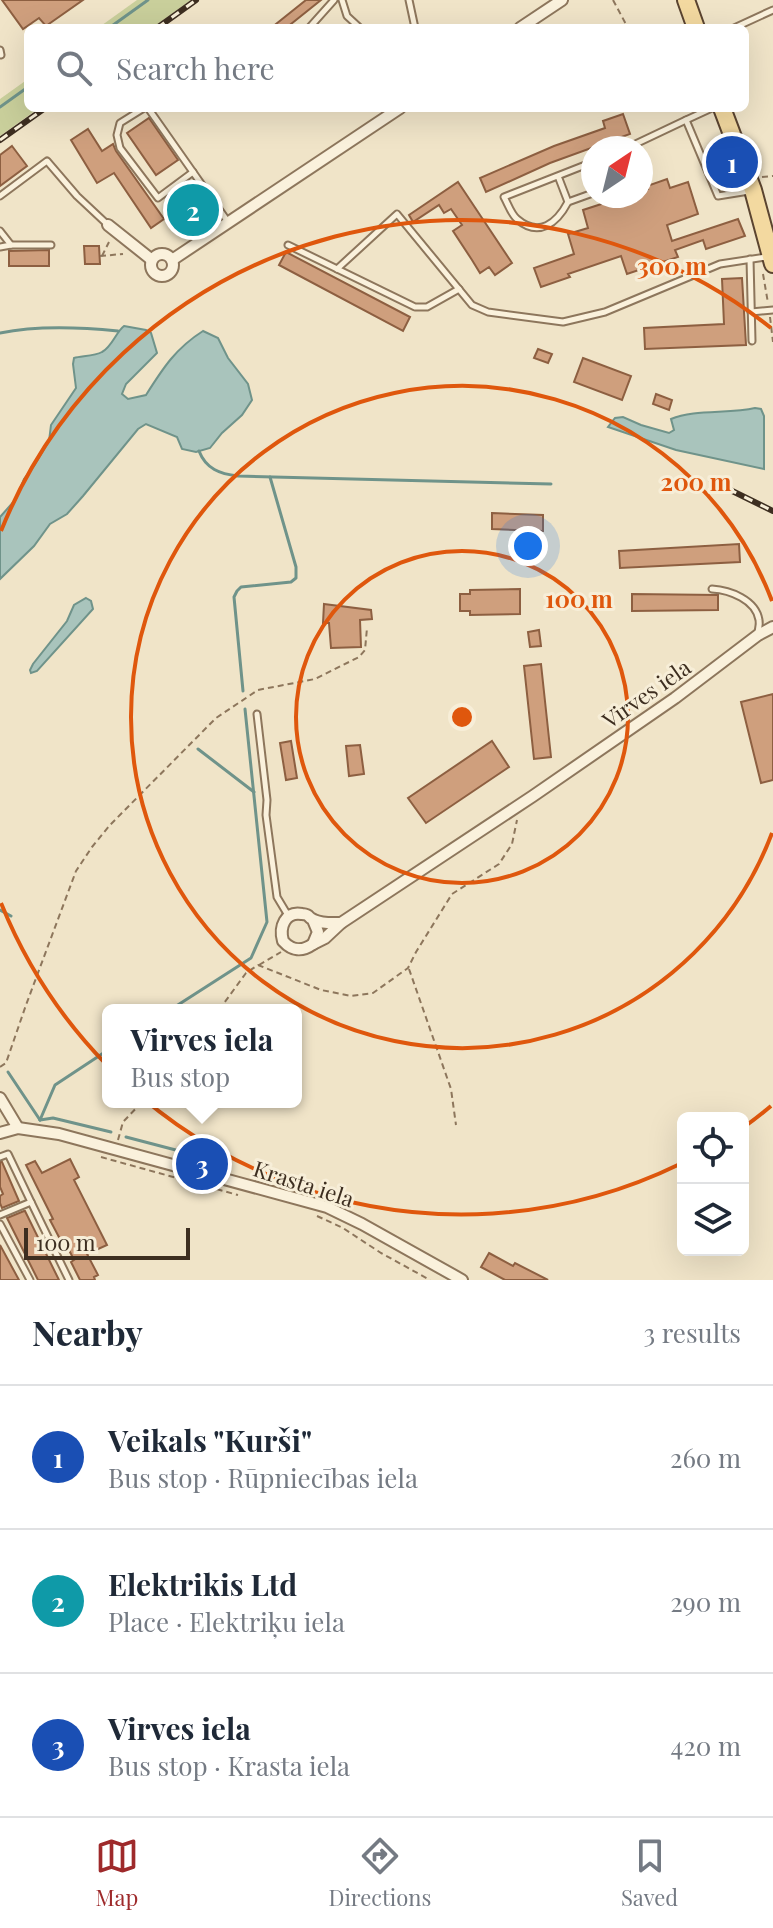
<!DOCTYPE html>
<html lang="en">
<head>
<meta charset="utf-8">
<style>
	:root { --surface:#fff; --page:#f2f2f3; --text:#1f2937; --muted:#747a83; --line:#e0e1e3; --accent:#9e2a2b }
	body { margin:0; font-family:"Playfair Display",serif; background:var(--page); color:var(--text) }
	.controls { position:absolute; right:24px; bottom:24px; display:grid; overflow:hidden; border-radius:12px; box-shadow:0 8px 32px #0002 }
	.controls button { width:72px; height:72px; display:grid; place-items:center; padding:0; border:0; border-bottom:2px solid var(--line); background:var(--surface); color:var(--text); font:40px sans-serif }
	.compass { position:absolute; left:581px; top:136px; width:72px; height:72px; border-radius:50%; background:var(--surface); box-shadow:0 8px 32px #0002; rotate:35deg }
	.scale { position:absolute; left:24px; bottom:20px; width:166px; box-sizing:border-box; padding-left:8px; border:4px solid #3d2e20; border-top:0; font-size:22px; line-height:28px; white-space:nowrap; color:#3d2e20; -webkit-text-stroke:6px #f7eed8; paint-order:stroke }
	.you { position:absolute; left:528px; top:546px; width:28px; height:28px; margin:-20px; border:6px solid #fff; border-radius:50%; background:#1a73e8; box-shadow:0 0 0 12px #1a73e833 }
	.badge { display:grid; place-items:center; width:52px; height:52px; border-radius:50%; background:var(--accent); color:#fff; font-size:26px; font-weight:700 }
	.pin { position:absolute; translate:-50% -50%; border:4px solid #fff; box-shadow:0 2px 8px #0006 }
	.popup { position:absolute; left:102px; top:1004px; width:200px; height:104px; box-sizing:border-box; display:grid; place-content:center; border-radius:12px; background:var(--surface); filter:drop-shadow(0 2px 6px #0005); font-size:26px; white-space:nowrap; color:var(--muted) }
	.popup b { font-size:30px; color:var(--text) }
	.popup::after { content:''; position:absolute; left:50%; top:100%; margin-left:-16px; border:16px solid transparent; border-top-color:var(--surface) }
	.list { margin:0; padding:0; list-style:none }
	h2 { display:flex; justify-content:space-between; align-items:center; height:104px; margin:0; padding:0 32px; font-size:34px }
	h2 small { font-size:26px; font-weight:400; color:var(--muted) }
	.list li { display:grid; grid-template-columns:52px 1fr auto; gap:24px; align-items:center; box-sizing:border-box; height:144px; padding:0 32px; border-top:2px solid var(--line) }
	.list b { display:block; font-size:30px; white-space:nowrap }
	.list p { margin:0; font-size:26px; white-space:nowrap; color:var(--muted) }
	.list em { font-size:26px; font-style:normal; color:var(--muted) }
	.icon { flex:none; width:44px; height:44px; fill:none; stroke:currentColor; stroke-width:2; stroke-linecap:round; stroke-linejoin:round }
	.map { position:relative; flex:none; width:773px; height:1280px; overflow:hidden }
	.search { position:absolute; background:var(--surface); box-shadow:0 8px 32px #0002; left:24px; right:24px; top:24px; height:88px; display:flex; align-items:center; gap:20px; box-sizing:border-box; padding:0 28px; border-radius:12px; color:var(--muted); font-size:30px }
	.sheet { height:536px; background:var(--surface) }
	nav { display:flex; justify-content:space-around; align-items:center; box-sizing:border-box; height:112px; border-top:2px solid var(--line); background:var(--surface); font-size:22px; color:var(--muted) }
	nav a { display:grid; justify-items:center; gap:4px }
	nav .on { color:var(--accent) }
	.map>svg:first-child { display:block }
	.green { fill:#c9cf9b }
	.water { fill:#a9c4bc; stroke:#6f938a; stroke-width:2 }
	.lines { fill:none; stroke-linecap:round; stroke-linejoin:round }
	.stream { stroke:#6f938a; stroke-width:3 }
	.building { fill:#cf9f7d; stroke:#8d5f41; stroke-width:2 }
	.lane-casing { stroke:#8d765c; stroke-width:9 }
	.street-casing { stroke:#8d765c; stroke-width:14 }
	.primary-casing { stroke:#5b4430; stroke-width:20 }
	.path { stroke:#8d765c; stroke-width:2; stroke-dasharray:6 4; stroke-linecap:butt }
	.lane { stroke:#faf1dc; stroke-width:5 }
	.street { stroke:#faf1dc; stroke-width:10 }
	.primary { stroke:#f3d9a0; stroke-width:16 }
	.rail-casing { stroke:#3d2e20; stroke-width:6 }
	.rail { stroke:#f7eed8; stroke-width:3; stroke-dasharray:9; stroke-linecap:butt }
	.ring { fill:none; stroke:#df570d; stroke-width:4 }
	.labels { text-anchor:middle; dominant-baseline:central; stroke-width:6; stroke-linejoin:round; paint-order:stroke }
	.street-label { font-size:22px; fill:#3d2e20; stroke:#f7eed8 }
	.centre { fill:#df570d; stroke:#f7eed8; stroke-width:4 }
	.ring-label { font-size:24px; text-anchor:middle; font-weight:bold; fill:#df570d; stroke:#f7eed8; stroke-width:6; stroke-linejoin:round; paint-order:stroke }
</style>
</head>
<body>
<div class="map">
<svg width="773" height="1280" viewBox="0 0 773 1280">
	<rect width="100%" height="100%" fill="#f0e4c8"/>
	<g class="green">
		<polygon points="137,0 191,0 152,28 98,28"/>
		<polygon points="28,79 28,108 39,108 0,136 0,99"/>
	</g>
	<g class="water">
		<path d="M124 326 146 330 151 333 157 353 126 384 122 394 128 399 146 395C163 368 176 348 203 331L218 338 228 358 248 384 252 400 242 415 222 433 210 448 196 452 182 449 177 437 146 424 138 429 83 496 67 514 50 524 34 546 0 579V517L16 499 24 479 34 466 49 441 51 425 76 388 73 364 74 358C82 356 95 356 102 352 112 347 116 332 124 326Z"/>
		<path d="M755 408 761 409 764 416V469L676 450 608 427 615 418 623 417 641 425 669 433 674 430 671 419C694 409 729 414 755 408Z"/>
		<polygon points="86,598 91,601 93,609 37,671 31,673 30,670 33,664 67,621 74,605"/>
	</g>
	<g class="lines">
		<g class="stream">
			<polyline points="109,28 148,0"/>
			<polyline points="0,107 28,87"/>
			<path d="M0 333C38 325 79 327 118 331"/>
			<path d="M199 451C206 469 220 474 238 476L551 484"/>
			<polyline points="243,691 234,597 237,591 241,587 291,582 296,578 296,567 270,477"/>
			<polyline points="198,749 254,792"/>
			<polyline points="0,910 11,916"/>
			<polyline points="170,1010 251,958 267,922 245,709"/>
			<polyline points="8,1072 40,1120"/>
			<polyline points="40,1120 55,1085 108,1050"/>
			<polyline points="40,1120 53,1118 111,1132"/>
			<polyline points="126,1137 191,1154"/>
		</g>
	</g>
	<g class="building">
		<polygon points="2,0 83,0 46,26 39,18 23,29"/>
		<polygon points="306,0 321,0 286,28 271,28"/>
		<polygon points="623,114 630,134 550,163 486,192 480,178 554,146 605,128 603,121"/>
		<polygon points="149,118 178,160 156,175 127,133"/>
		<polygon points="88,129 102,151 113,144 116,151 164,219 151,228 114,173 97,183 71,140"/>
		<polygon points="12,146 27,166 0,186 0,155"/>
		<polygon points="667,179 670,188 688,182 698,214 667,225 672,241 738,219 745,236 706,249 703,240 675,250 678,257 627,274 621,256 568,274 570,277 541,287 534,268 574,254 568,234 588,228 583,210 626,196 641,196 641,191 648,189 647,186"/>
		<polygon points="458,182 512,263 495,275 489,267 480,273 472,260 453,231 462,225 451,209 444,213 439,205 413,222 409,215"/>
		<polygon points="200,192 212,210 186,227 174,210"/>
		<polygon points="84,246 99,246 100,264 85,264"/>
		<polygon points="49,250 49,266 9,266 9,251"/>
		<polygon points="286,252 410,317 403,331 279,265"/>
		<polygon points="742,278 746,345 645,349 644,328 724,324 722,279"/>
		<polygon points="538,349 552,354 548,363 534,358"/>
		<polygon points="583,358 631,376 622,400 574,382"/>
		<polygon points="656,394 672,400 669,410 653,404"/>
		<polygon points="492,513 543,515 543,531 492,529"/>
		<polygon points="739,544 740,562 620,568 619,551"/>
		<polygon points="520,589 520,614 470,615 470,611 460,611 460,594 470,594 470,590"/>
		<polygon points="632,594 718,595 718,610 632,611"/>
		<polygon points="324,604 371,610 372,619 360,620 361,647 331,648 329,623 323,623"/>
		<polygon points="539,630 541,646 530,647 528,632"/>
		<polygon points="541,664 551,757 534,759 524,666"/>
		<polygon points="773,694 773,780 761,783 741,702"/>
		<polygon points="291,741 297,778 286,780 280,743"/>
		<polygon points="492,741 509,767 426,823 408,798"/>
		<polygon points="360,745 364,774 349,776 346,746"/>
		<polygon points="70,1159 79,1177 74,1180 107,1245 87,1254 98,1275 94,1277 95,1280 80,1280 71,1262 74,1260 64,1240 61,1241 50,1220 53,1219 26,1165 35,1161 42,1173"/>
		<polygon points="0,1162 2,1162 19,1201 2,1208 0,1203 0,1196 3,1194 0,1187"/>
		<polygon points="24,1211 25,1211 59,1280 38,1280 7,1218"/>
		<polygon points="0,1245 19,1280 0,1280"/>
		<polygon points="489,1253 513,1266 515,1263 548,1280 505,1280 481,1267"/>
	</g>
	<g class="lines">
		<g class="lane-casing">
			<g id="lane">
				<polyline points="342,0 347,16 360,28"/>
				<polyline points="409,0 415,28"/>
				<polyline points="309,28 334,0"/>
				<polyline points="734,28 773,10"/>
				<polyline points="0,50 1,55"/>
				<polyline points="144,108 120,123 117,135 120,148 158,198 193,172"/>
				<polyline points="148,108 228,222"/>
				<polyline points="712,108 686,120 718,196 749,191"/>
				<polyline points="627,148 686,120"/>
				<path d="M558 176 568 202C557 223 539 238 517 219 511 214 508 204 504 197L593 162"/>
				<polyline points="0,196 47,161 77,196 108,225"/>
				<polyline points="568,202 593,193"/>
				<polyline points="0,231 11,245"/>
				<polyline points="288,245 415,307 427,307 459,289"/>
				<polyline points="0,247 11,245 51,245"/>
				<polyline points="750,259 752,341"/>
				<polyline points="337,269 397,214 472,305 488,312 563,322 605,312 720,264 766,257"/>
				<polyline points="751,312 773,310"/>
				<path d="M712 589C730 590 756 600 759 620 760 625 758 629 758 634"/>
				<polyline points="257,714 267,800 266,815 277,897 289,917"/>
				<polyline points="0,1157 8,1154 31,1202 0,1215"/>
				<polyline points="31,1202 69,1280"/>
				<polyline points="0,1224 30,1280"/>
			</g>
		</g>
		<g class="street-casing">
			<g id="street">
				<polyline points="520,28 562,0"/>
				<polyline points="108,225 152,260"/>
				<circle cx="162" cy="265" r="11"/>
				<polyline points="172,260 400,108"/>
				<path d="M313 920 318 932 313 944C302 952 292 951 283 941 279 927 285 911 302 914 312 915 305 916 314 920 322 924 332 923 341 923"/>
				<polyline points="313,944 325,938 341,923 533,796 675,698 758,635 773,627"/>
				<polyline points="0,1098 18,1128"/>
				<polyline points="0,1133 18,1128 59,1134 327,1207 362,1224 462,1280"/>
			</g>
		</g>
		<g class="primary-casing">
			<g id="primary">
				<polyline points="686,0 696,28"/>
				<polyline points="722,108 753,190 773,264"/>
			</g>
		</g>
		<g class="path">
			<polyline points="613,0 628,28"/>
			<polyline points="730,171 735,184"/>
			<polyline points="762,177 773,176"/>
			<polyline points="100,256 123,254"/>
			<polyline points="102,256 109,242"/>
			<polyline points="763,274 768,303"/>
			<polyline points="770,317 773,342"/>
			<polyline points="259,965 281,952"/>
			<polyline points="409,969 451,1089 456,1125"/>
			<polyline points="219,1010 246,973 258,965 321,990 351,996 373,993 408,968 416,952 452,894 499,864 512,844 517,820"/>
			<polyline points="0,1067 6,1063 26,1005 76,871 92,847 110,825 216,718 258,690 315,679 359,657 365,650 367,628"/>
			<polyline points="118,1140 123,1122 142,1102"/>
			<polyline points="101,1157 238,1195"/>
			<polyline points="317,1216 343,1228 381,1253 430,1280"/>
		</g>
		<use href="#lane" class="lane"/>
		<use href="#street" class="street"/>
		<use href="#primary" class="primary"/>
		<g class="rail-casing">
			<g id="rail">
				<polyline points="157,28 196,0"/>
				<polyline points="0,140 45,108"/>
				<polyline points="712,481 773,511"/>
			</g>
		</g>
		<use href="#rail" class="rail"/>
	</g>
	<g class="ring">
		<circle cx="462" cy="717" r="166"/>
		<path d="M772 833A331 331 0 1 1 772 601"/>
		<path d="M771 1106A497 497 0 0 1 744 1127M680 1164A497 497 0 0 1 1 903M1 531A497 497 0 0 1 771 328"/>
	</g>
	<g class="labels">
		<g class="street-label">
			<text transform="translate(646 693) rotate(-35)">Virves iela</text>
			<text transform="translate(304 1183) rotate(18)">Krasta iela</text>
		</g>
	</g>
	<circle cx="462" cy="717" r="12" class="centre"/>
	<g class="ring-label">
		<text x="672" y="275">300 m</text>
		<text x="696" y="491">200 m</text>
		<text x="579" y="608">100 m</text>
	</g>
</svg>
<div class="controls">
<button><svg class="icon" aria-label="locate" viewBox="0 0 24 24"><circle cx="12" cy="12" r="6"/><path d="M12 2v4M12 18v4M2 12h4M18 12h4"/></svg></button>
<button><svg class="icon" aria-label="layers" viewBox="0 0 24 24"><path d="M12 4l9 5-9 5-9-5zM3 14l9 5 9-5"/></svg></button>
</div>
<svg class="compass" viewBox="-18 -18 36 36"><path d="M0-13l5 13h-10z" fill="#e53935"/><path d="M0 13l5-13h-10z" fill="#747a83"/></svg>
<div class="scale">100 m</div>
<div class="you"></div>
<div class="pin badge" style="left:732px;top:162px;background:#1a4fb4">1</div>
<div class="pin badge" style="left:193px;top:210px;background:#0f9aa8">2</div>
<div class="pin badge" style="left:202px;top:1164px;background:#1a4fb4">3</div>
<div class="popup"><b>Virves iela</b>Bus stop</div>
<div class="search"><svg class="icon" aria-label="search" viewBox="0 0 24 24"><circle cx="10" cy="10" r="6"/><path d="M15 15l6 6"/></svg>Search here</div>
</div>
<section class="sheet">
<h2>Nearby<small>3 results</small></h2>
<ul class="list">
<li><span class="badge" style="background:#1a4fb4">1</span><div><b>Veikals &quot;Kurši&quot;</b><p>Bus stop · Rūpniecības iela</p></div><em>260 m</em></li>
<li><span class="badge" style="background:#0f9aa8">2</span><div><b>Elektrikis Ltd</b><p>Place · Elektriķu iela</p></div><em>290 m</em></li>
<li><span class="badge" style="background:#1a4fb4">3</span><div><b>Virves iela</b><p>Bus stop · Krasta iela</p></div><em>420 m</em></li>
</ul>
</section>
<nav>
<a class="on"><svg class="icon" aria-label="map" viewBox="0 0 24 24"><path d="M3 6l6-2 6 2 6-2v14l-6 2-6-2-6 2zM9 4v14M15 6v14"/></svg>Map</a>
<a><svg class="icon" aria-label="directions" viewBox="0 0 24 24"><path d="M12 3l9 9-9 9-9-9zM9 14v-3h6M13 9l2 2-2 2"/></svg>Directions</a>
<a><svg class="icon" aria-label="saved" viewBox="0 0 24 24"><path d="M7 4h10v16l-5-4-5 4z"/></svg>Saved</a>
</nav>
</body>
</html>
